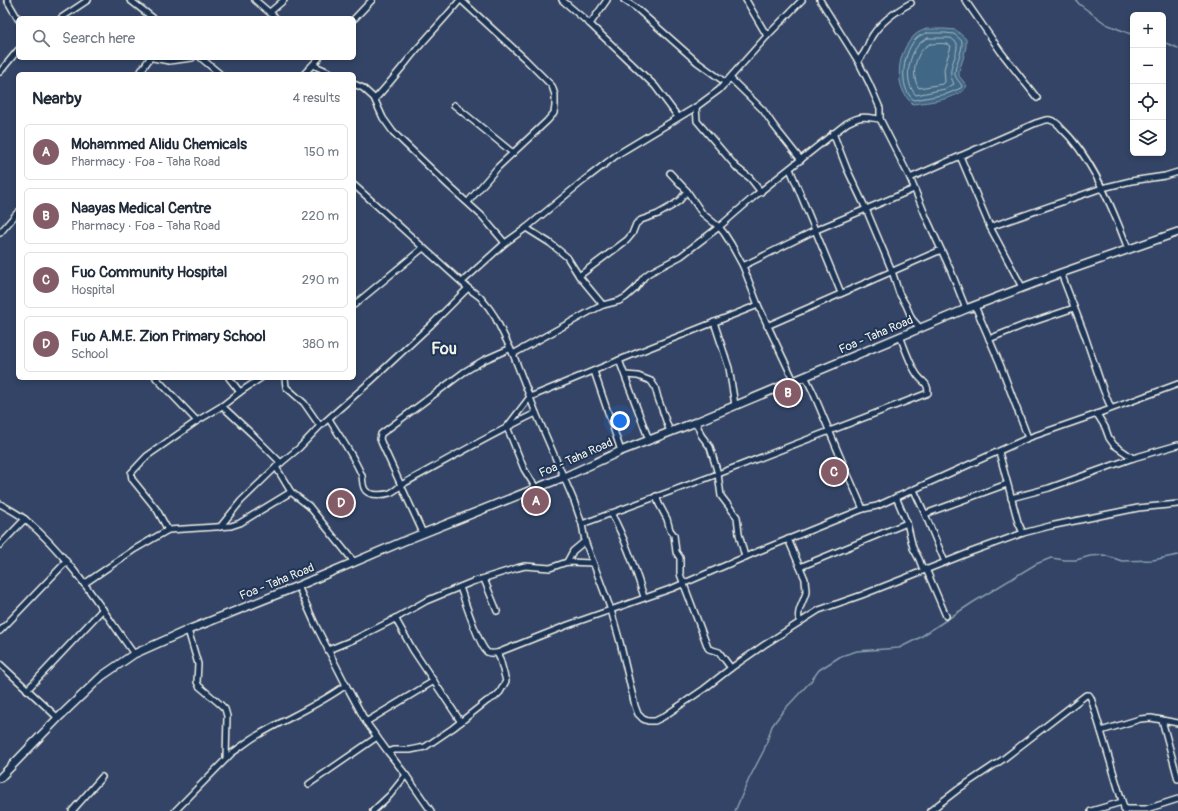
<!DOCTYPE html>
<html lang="en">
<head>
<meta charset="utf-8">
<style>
	:root { --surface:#fff; --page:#f6f6f7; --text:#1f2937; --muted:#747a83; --line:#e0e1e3; --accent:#845c67 }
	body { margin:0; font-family:Pangolin,sans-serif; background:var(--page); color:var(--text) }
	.controls { position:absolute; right:12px; top:12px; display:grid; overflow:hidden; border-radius:6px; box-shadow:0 2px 6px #0003 }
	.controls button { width:36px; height:36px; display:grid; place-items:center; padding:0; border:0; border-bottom:1px solid var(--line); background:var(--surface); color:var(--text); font:20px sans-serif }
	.you { position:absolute; left:620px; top:421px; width:14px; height:14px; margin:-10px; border:3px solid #fff; border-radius:50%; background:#1a73e8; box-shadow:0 0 0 6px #1a73e833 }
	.badge { display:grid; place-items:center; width:26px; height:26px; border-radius:50%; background:var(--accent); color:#fff; font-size:13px; font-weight:700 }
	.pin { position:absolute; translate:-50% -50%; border:2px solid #fff; box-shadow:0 1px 4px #0006 }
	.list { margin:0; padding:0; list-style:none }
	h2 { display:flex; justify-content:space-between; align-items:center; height:52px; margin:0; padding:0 16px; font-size:17px }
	h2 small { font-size:13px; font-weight:400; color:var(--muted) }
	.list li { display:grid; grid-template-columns:26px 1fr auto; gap:12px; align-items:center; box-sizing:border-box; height:56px; margin:0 8px 8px; padding:0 8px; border:1px solid var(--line); border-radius:6px }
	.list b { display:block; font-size:15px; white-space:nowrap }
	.list p { margin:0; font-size:13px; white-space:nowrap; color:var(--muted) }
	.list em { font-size:13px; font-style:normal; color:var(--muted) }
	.icon { flex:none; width:22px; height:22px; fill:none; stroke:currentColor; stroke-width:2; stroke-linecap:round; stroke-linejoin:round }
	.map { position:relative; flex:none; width:1178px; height:811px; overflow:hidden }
	.search { position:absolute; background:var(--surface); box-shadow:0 2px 6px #0003; left:16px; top:16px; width:340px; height:44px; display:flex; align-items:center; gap:10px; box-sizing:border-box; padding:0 14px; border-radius:6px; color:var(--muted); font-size:15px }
	.panel { position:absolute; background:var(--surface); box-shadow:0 2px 6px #0003; left:16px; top:72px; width:340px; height:308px; border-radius:6px }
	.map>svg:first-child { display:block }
	.water { fill:#3f6886; stroke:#879fad }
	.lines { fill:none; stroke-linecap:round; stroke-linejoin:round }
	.shore { stroke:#acbac1; stroke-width:1 }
	.stream { stroke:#879fad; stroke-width:1.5 }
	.street-casing { stroke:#f4f1e8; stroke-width:8 }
	.secondary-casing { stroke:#f4f1e8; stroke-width:10 }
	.street { stroke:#1d3557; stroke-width:5 }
	.secondary { stroke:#1d3557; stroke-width:7 }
	.labels { text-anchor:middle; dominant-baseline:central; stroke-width:4; stroke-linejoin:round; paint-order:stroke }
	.street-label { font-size:12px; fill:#f4f1e8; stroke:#1d3557 }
	.district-label { font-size:16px; font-weight:bold; fill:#f4f1e8; stroke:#1d3557 }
</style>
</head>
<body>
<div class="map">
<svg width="1178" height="811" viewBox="0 0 1178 811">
	<rect width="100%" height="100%" fill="#346"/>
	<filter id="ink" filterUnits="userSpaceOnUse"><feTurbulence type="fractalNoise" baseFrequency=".025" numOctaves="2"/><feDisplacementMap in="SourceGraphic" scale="8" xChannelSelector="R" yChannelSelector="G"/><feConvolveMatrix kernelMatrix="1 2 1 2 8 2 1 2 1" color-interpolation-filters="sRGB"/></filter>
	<g filter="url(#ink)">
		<path class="water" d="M926 29H945L956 30 966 39V47L963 59 959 71V76L967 86C958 100 928 102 913 104 893 88 896 52 915 35 918 32 922 31 926 29Z"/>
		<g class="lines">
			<g class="shore">
				<path d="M927 33H945L954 34 962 41C963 53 954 65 955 75 956 79 960 82 962 86L961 88 947 94 914 100C897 88 903 49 918 37 921 35 924 34 927 33Z"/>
				<path d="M928 38H951L957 43C958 60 945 67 954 84L945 89 916 95C904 83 908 60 916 48 919 43 923 40 928 38Z"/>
				<path d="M930 44C936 44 945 42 951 46L944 69 945 82 943 84 919 88C910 76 915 50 930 44Z"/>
			</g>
			<g class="stream">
				<polyline points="1076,0 1079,4 1106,24 1133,35"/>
				<polyline points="1163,42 1178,48"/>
				<polyline points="735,811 749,779 764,750 772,726 783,711 811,681 819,670 841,656 857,651 899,648 919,638 972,603 1036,564 1051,558 1065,560 1076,560 1090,556 1104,555 1122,561 1153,560 1178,555"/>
			</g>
			<g class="street-casing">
				<g id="street">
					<polyline points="7,0 18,19"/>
					<polyline points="130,0 153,18"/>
					<polyline points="255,0 276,18"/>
					<polyline points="461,0 525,59 552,86 555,95 555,106 554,113 547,121 498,167 468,202"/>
					<polyline points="562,0 590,24 655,86 678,117"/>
					<polyline points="624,0 636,8 697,62 726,83"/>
					<polyline points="746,0 767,36"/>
					<polyline points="820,0 858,61 869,83 880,108 880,119 910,178 927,219 951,271 966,309"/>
					<polyline points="965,0 1001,52 1037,98"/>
					<polyline points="270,12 284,0"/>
					<polyline points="61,18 88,0"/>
					<polyline points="354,19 372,0"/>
					<polyline points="590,24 607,0"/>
					<polyline points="153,58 169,61 192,58"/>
					<polyline points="201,58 220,74"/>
					<path d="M858 61C860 58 863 55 865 51 868 46 869 41 872 36 881 22 896 11 911 3"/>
					<polyline points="313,65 333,74"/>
					<polyline points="0,72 18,50"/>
					<polyline points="139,74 150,58"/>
					<polyline points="304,74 319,58"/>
					<polyline points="730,78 763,110 774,126 801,160"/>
					<polyline points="354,84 363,88 374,98 383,118 393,132 449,186 482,216 505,243"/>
					<path d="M375 99C390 83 403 66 417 49 431 33 446 17 460 0"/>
					<polyline points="454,105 513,153"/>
					<polyline points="696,107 697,121 737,168 750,178 761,192"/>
					<polyline points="833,133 847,169 866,209 892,271 899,293 906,305 912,319 920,328"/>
					<polyline points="960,156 990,227 1022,287"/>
					<polyline points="790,169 841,293"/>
					<polyline points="670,173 687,191 702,213 719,227 724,233 731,244 743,266 758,305 794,381"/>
					<path d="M910 178 1036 123C1040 122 1046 119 1050 120 1055 121 1059 125 1062 129 1092 157 1114 211 1128 249"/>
					<polyline points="354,185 468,288 480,297 489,308 495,317 513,354 536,413 574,501 582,524 585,541 611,610 620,642 635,706 638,714 643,719 648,721 655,721 663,717 704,689 731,668 764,645 819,610 862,595 971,552 1023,533 1050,526 1138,508 1178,504"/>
					<polyline points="990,227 1102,188 1131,181 1165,176 1178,172"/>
					<polyline points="526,228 550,243 567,257 579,276 603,305"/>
					<polyline points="0,233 18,212"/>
					<polyline points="743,266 816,230 914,189"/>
					<polyline points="1061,273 1084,333 1103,389 1111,408"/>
					<polyline points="579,276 627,240 632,234 636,224 641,220 658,214 672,206 680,200 687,191"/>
					<polyline points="462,282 505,243 526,228 583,181 618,154 696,107 719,90 767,36 802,0"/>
					<polyline points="354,305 423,248"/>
					<polyline points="975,306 1000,364 1028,438"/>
					<polyline points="714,322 729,368 735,405"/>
					<polyline points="767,326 941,250"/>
					<polyline points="989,339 1024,325 1074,308"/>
					<path d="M513 354 589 312 603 305 619 301 626 297 635 289 644 277 649 273 681 256 719 227 756 195 847 123C862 115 864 117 880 119"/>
					<polyline points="619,360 649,440"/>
					<polyline points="594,371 621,451"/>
					<polyline points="625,375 638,376 651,381 655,387 658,398 670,432"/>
					<polyline points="805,376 813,392 839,454 863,509"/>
					<polyline points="156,378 197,421"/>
					<polyline points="229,378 240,392"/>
					<polyline points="285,378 286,387 304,403 320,426"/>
					<polyline points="222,406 253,435 281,463"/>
					<polyline points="1097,414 1105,427 1109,438 1114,445 1133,458"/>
					<path d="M329 419C340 437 354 456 362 476 363 481 362 487 366 491 371 496 384 495 390 493 395 491 398 488 401 485 445 461 490 435 536 413"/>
					<polyline points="696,422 701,435 710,447 718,474 721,496 737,517 739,534 745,557"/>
					<polyline points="507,427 530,397 639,352 758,305"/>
					<polyline points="507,427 524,469 536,488"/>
					<polyline points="999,452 1018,522 1023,533"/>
					<polyline points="914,490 925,514 945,562"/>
					<polyline points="656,496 659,504 667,519 670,530 674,535 676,552 680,558 680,574 708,648 709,649 719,652 731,668"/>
					<polyline points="896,497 907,523 913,548 919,559 922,567 926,569 946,616"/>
					<polyline points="1011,498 1049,488 1133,458 1178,445"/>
					<path d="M0 504C9 509 19 514 26 520 70 557 101 608 134 654"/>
					<path d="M611 513C626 540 635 569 644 597"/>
					<polyline points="925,514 1007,484"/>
					<path d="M582 524 718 474 928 393C928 383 924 383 919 377 911 368 905 348 900 336"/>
					<polyline points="220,527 241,501 276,467"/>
					<polyline points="168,530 157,510 132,479 131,473 147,456 197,421 222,406 240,392 261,378"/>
					<polyline points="423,533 382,444 380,439 381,434 464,372 484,360 509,349"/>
					<path d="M788 539 805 579C805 583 806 587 806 592 804 602 795 612 800 622"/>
					<polyline points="0,545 25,519"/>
					<polyline points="354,562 309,506 291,492 276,467 299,448 320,426 371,381 431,325 468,288"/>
					<polyline points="567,562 573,551 585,541"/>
					<polyline points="800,567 907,523"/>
					<polyline points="484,579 497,611"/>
					<polyline points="84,584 135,549 168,530 231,526 240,523 291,492"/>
					<path d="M460 587C464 599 479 646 487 652 490 654 494 653 497 653L568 625 673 588 759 551 863 509 877 506 1028 438 1097 414 1178 384"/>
					<polyline points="395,618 413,650 461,722"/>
					<polyline points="188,630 198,664 197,682 199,686 220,704 225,709 227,716 226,759"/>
					<polyline points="0,631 66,562"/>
					<polyline points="328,650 355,639 389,622 426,601 472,582 517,568 525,566 550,568 567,562 593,563"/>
					<polyline points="0,664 58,718"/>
					<polyline points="346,685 366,722 388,752 406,775 431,811"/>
					<polyline points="27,690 103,609"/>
					<polyline points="1162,720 1178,779"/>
					<polyline points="366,722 434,681"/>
					<polyline points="1101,731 1140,719 1151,718 1178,723"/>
					<polyline points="388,752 394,750 410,750 425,747 453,728 487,701 495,697 500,692 506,681 500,659 497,653"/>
					<polyline points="309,784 377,737"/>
					<polyline points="1124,809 1146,809 1156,806 1178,799"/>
					<polyline points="72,811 102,777"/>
					<path d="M175 811 232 753C241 747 249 740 258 735 287 718 319 705 346 685L316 626 298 586"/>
					<polyline points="373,811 390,795 406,775"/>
					<polyline points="930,811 960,788 1002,760 1086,695 1089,695 1091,698 1125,811"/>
					<polyline points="1091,811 1122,802"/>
				</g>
			</g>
			<g class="secondary-casing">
				<polyline id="secondary" points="0,778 58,718 102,676 134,654 188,630 298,586 404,541 564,477 621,451 696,422 966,309 1061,273 1178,232"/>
			</g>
			<use href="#street" class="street"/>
			<use href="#secondary" class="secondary"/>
		</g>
	</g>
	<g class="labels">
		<g class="street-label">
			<text transform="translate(876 335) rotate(-23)">Foa - Taha Road</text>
			<text transform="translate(576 458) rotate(-24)">Foa - Taha Road</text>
			<text transform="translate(277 582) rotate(-22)">Foa - Taha Road</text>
		</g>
		<g class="district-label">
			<text x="444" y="349">Fou</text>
		</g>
	</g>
</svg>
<div class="controls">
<button>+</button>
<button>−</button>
<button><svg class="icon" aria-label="locate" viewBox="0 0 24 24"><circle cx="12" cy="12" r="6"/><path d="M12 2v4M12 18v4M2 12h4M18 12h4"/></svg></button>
<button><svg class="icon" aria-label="layers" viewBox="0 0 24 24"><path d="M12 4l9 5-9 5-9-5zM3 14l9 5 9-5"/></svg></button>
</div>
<div class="you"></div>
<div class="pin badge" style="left:536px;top:501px">A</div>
<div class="pin badge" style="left:788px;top:393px">B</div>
<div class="pin badge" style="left:834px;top:472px">C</div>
<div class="pin badge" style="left:341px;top:503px">D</div>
<div class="search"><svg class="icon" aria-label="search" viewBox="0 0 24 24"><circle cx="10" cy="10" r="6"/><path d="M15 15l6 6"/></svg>Search here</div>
<section class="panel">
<h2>Nearby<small>4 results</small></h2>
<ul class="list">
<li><span class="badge">A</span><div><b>Mohammed Alidu Chemicals</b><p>Pharmacy · Foa - Taha Road</p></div><em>150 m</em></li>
<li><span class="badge">B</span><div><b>Naayas Medical Centre</b><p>Pharmacy · Foa - Taha Road</p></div><em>220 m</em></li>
<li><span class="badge">C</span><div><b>Fuo Community Hospital</b><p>Hospital</p></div><em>290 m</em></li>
<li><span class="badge">D</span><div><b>Fuo A.M.E. Zion Primary School</b><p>School</p></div><em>380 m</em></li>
</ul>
</section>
</div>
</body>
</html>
